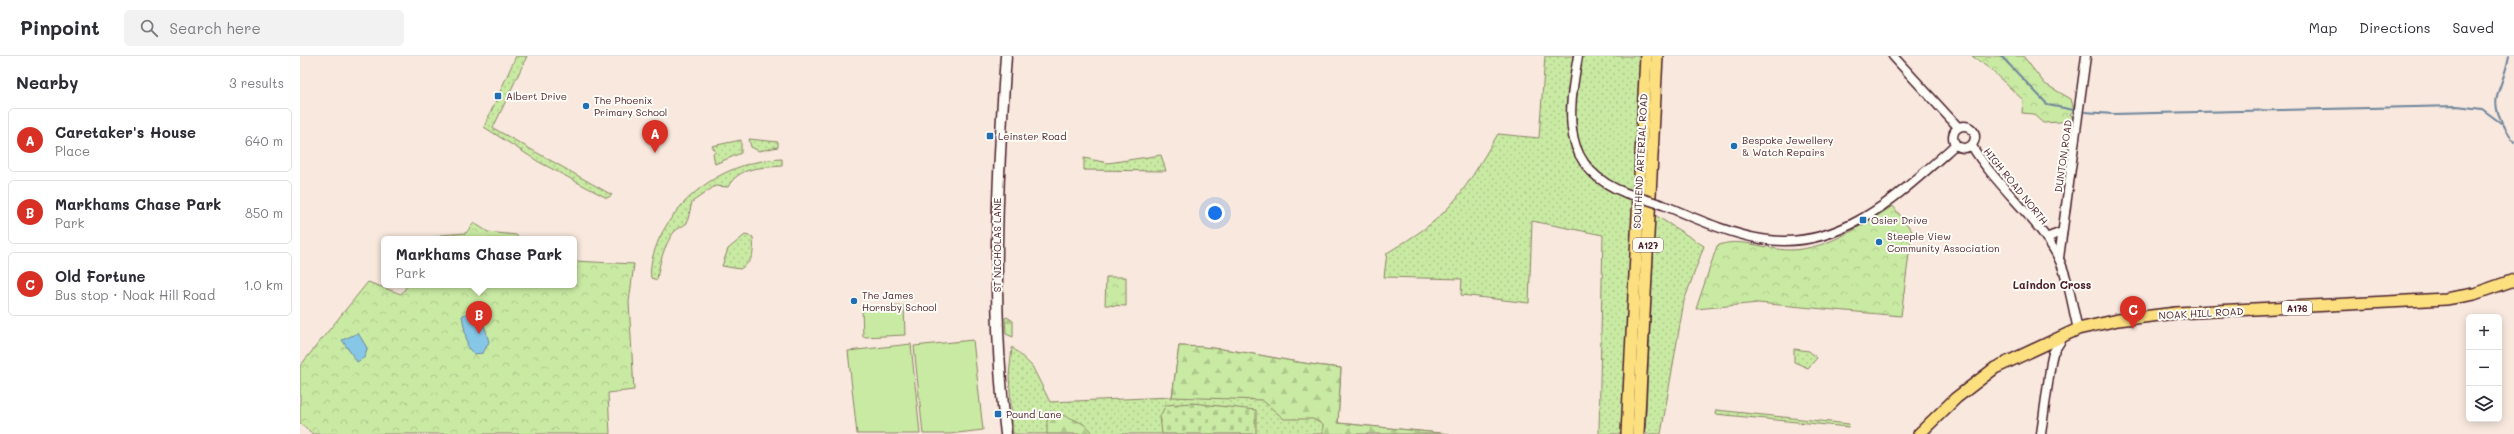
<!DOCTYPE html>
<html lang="en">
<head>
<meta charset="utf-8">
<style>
	:root { --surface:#fff; --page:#f2f2f3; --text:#2b2b33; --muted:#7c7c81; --line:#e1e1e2; --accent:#d93025 }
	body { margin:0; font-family:Mali,sans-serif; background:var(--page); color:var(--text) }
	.controls { position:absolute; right:12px; bottom:12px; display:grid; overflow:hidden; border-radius:6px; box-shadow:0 2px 10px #0003 }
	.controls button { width:36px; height:36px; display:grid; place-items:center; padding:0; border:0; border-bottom:1px solid var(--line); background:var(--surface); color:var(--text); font:20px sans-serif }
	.you { position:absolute; left:915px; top:157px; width:14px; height:14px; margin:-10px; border:3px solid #fff; border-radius:50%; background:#1a73e8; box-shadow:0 0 0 6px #1a73e833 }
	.badge { display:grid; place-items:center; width:26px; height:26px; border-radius:50%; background:var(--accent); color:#fff; font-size:13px; font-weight:700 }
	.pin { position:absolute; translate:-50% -33px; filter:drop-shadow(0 1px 2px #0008) }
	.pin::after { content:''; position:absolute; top:21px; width:14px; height:12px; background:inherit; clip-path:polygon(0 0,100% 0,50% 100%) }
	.popup { position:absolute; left:81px; top:180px; width:196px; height:52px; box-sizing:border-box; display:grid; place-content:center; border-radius:6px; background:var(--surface); filter:drop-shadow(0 1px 3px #0005); font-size:13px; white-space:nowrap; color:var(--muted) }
	.popup b { font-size:15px; color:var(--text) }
	.popup::after { content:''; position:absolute; left:50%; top:100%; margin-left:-8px; border:8px solid transparent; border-top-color:var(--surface) }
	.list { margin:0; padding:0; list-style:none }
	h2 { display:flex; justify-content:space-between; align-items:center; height:52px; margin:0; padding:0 16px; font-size:17px }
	h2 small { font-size:13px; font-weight:400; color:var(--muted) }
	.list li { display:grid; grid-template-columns:26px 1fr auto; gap:12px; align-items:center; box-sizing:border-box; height:64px; margin:0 8px 8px; padding:0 8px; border:1px solid var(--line); border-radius:6px }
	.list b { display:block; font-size:15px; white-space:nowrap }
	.list p { margin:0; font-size:13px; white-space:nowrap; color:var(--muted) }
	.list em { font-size:13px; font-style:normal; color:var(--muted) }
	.icon { flex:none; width:22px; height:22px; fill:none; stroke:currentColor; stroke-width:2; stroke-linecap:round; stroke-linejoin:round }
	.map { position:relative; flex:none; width:2214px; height:378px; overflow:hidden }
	header { display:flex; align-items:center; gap:24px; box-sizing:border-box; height:56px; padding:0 20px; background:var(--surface); border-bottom:1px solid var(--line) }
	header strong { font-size:19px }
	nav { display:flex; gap:22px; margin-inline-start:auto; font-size:14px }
	.search { width:280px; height:36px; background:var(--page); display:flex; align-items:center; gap:10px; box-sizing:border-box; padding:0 14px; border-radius:6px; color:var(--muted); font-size:15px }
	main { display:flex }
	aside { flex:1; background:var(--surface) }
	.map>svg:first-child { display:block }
	.grass { fill:url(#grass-dots); stroke:#8a8467 }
	.forest { fill:url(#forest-firs); stroke:#8a8467 }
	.cemetery { fill:url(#cemetery-stones); stroke:#8a8467 }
	.park { fill:url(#park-crowns); stroke:#8a8467 }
	.garden { fill:#c9eaa3; stroke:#8a8467 }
	.water { fill:#86c7e7; stroke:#6e849c }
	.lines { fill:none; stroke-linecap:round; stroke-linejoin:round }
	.stream { stroke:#6e849c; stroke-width:2 }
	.tertiary-casing { stroke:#4a1f2b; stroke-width:11 }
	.secondary-casing { stroke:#4a1f2b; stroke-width:13 }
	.primary-casing { stroke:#4a1f2b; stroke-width:14 }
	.trunk-casing { stroke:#4a1f2b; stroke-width:14 }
	.tertiary { stroke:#fdfcf7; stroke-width:8 }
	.secondary { stroke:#fdfcf7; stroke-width:10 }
	.primary { stroke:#fce080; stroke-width:11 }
	.trunk { stroke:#fce080; stroke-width:11 }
	.tertiary-bridge-casing { stroke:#4a1f2b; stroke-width:11; stroke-linecap:butt }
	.tertiary-bridge { stroke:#fdfcf7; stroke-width:8 }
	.poi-dot { fill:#1f6fb2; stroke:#fdfcf7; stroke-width:1.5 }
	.labels { text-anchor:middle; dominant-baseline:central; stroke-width:4; stroke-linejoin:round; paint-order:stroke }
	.shield { fill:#fdfcf7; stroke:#806168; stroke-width:1 }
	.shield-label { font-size:9px; font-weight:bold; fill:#4a1f2b }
	.poi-label { font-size:10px; fill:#4a1f2b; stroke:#fdfcf7; text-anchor:start }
	.street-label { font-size:10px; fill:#4a1f2b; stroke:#fdfcf7 }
	.neighbourhood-label { font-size:11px; font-weight:bold; fill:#4a1f2b; stroke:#fdfcf7 }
</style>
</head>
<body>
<header>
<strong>Pinpoint</strong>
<div class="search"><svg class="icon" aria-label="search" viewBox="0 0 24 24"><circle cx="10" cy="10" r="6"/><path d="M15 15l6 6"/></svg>Search here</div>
<nav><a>Map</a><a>Directions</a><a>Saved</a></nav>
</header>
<main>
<aside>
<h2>Nearby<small>3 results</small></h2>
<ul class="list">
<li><span class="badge">A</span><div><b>Caretaker's House</b><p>Place</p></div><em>640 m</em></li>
<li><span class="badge">B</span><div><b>Markhams Chase Park</b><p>Park</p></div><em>850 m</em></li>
<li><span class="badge">C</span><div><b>Old Fortune</b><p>Bus stop · Noak Hill Road</p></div><em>1.0 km</em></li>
</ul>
</aside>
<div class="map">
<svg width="2214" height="378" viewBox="0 0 2214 378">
	<defs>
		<pattern id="grass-dots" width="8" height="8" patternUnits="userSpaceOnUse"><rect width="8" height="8" fill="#c9eaa3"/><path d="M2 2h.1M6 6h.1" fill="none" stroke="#aec88c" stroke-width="1.8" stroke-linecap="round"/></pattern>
		<pattern id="forest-firs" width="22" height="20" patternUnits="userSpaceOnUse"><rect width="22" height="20" fill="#c9eaa3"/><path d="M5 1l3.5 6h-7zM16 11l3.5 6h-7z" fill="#aec88c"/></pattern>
		<pattern id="cemetery-stones" width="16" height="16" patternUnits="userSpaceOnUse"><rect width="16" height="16" fill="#c9eaa3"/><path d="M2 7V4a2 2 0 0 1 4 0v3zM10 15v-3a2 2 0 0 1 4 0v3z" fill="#aec88c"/></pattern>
		<pattern id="park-crowns" width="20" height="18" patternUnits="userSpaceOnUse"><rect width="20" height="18" fill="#c9eaa3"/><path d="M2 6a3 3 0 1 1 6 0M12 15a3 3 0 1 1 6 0" fill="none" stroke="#aec88c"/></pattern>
	</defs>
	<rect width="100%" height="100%" fill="#f8e8dd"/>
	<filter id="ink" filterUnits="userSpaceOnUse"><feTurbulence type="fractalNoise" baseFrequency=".025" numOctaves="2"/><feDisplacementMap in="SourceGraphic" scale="8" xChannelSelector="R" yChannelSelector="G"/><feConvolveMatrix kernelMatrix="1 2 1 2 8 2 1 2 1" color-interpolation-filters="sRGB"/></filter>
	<g filter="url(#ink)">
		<g class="grass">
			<polygon points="216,0 227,0 193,72 312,139 307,142 239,106 184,71"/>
			<path d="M1245 0H1343L1323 378H1299L1303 179 1232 165 1229 247 1161 239 1162 223 1084 221 1087 197C1106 185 1127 173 1143 157 1166 135 1181 105 1198 78L1239 82Z"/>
			<polygon points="449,83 478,86 478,91 459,95 451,91"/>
			<polygon points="441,84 441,97 415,108 413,97 416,96 412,90"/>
			<polygon points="861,99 866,115 784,114 784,102 808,107"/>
			<path d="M482 103V110C462 112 439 110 428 131L415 130 392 146 387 167C383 170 377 173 374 176 364 189 359 208 357 224L351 222C349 209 354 195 359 183 381 136 430 104 482 103Z"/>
			<polygon points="1355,159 1404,190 1384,245 1361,378 1345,378"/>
			<path d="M445 179 453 181C454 196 454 205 440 213L422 210 428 193Z"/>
			<path d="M879 290C934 290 986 307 1041 312L1038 367 1150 378H713L709 320 712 291 732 310 750 346 872 341Z"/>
			<polygon points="1494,293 1509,295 1517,302 1508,312 1494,306"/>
			<polygon points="1416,354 1549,368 1548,371 1415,358"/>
		</g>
		<g class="forest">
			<polygon points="707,261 713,265 713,281 706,278 705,262"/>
			<path d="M879 290C934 290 986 307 1041 312L1038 367 1150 378H1023V369L1013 363H984L962 344 872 341Z"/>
			<path d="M750 355C763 360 787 365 793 378H747V365Z"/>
		</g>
		<polygon class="cemetery" points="892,347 956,354 956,378 862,378 860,360 866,349"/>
		<g class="park">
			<polygon points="1672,0 1723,0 1745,28 1771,43 1774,54 1770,58 1776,65 1743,67 1733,58 1722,57 1723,44 1690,13"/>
			<path d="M1593 150 1612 175 1601 260 1458 247 1396 253 1417 190C1439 180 1466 194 1490 194 1529 193 1560 170 1593 150Z"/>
			<polygon points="174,167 188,176 216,179 221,183 138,183 140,179 166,177"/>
			<polygon points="274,205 334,208 329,246 334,334 308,337 310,378 13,378 0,367 0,310 68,226 101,238 108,229 274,229"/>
			<polygon points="806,221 826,221 826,250 805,249"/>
		</g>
		<g class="garden">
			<polygon points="604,250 605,279 563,281 562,252"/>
			<polygon points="673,284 683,374 649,378 623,378 614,290"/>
			<polygon points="611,288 620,378 557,378 548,295"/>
		</g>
		<g class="water">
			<polygon points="168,256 181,258 189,286 183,297 174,298 168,292 162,260"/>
			<polygon points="58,277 67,292 65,301 57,306 42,284"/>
		</g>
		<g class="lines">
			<g class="stream">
				<polyline points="1701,0 1748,49 1774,54"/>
				<path d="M2209 0C2200 46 2183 39 2214 86"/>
				<polyline points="1785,56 1813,58 2157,50 2182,53 2201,67"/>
			</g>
			<g class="tertiary-casing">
				<g id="tertiary">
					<path d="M1278 0C1268 57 1259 112 1326 137"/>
					<polyline points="1593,0 1658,71"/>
					<circle cx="1664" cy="81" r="11"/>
					<path d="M1672 90C1695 129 1739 163 1758 201 1769 223 1772 250 1778 273"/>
					<path d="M1363 149C1395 162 1427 177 1461 183 1540 197 1600 138 1655 89"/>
					<polyline points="1746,182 1762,176"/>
					<polyline points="1759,202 1786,0"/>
					<polyline points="1741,378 1751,306 1753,297 1765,278"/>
				</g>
			</g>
			<g class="secondary-casing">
				<path id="secondary" d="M706 0C697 126 691 252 706 378"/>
			</g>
			<g class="primary-casing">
				<polyline id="primary" points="1619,378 1656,342 1695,312 1778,273 1818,264 1876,257 2146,243 2174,238 2214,224"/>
			</g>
			<g class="trunk-casing">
				<g id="trunk">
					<polyline points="1327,378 1346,0"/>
					<polyline points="1338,378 1357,0"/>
				</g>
			</g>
			<use href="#tertiary" class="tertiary"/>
			<use href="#secondary" class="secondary"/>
			<use href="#primary" class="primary"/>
			<use href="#trunk" class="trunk"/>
			<g class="tertiary-bridge-casing">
				<polyline id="tertiary-bridge" points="1326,137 1363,149"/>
			</g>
			<use href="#tertiary-bridge" class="tertiary-bridge"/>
		</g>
	</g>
	<g class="poi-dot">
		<rect x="194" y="36" width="8" height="8" rx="2"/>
		<circle cx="286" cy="50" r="4"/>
		<rect x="686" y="76" width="8" height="8" rx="2"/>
		<circle cx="1434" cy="90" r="4"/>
		<rect x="1559" y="160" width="8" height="8" rx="2"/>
		<circle cx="1579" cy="186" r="4"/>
		<circle cx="554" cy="245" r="4"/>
		<rect x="694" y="354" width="8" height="8" rx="2"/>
	</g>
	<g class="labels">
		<g class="shield">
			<rect x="1333" y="182" width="30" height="14" rx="3"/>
			<rect x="1982" y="245" width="30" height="14" rx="3"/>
		</g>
		<g class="shield-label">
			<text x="1348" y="189">A127</text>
			<text x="1997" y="252">A176</text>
		</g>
		<g class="poi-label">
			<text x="206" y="40">Albert Drive</text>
			<text x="294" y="44">The Phoenix<tspan x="294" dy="12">Primary School</tspan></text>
			<text x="698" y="80">Leinster Road</text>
			<text x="1442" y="84">Bespoke Jewellery<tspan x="1442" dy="12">&amp; Watch Repairs</tspan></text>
			<text x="1571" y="164">Osier Drive</text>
			<text x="1587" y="180">Steeple View<tspan x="1587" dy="12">Community Association</tspan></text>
			<text x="562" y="239">The James<tspan x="562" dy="12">Hornsby School</tspan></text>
			<text x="706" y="358">Pound Lane</text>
		</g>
		<g class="street-label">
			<text transform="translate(1763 100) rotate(-82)">DUNTON ROAD</text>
			<text transform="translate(1340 105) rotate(-87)">SOUTHEND ARTERIAL ROAD</text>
			<text transform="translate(1716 130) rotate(51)">HIGH ROAD NORTH</text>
			<text transform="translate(697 189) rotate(-90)">ST NICHOLAS LANE</text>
			<text transform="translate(1901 257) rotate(-3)">NOAK HILL ROAD</text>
		</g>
		<g class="neighbourhood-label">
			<text x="1752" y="228">Laindon Cross</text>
		</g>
	</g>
</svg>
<div class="controls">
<button>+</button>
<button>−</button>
<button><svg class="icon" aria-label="layers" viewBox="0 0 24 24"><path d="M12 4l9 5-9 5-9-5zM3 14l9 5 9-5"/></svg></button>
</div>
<div class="you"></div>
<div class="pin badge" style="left:355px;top:97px">A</div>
<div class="pin badge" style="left:179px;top:278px">B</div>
<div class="popup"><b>Markhams Chase Park</b>Park</div>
<div class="pin badge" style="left:1833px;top:273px">C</div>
</div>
</main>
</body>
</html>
